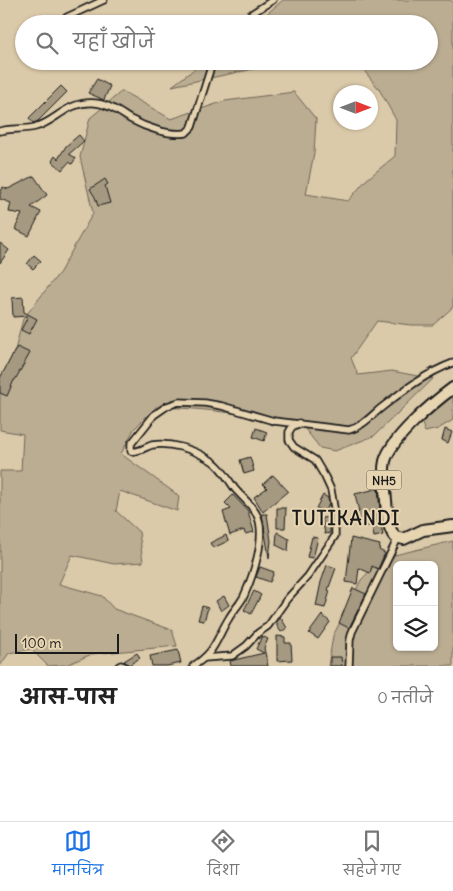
<!DOCTYPE html>
<html lang="hi">
<head>
<meta charset="utf-8">
<style>
	:root { --surface:#fff; --page:#f6f6f6; --text:#222; --muted:#767676; --line:#e0e0e0; --accent:#1a73e8 }
	body { margin:0; font-family:Delius,"Playpen Sans Deva",sans-serif; background:var(--page); color:var(--text) }
	.controls { position:absolute; right:15px; bottom:15px; display:grid; overflow:hidden; border-radius:8px; box-shadow:0 1px 4px #0004 }
	.controls button { width:45px; height:45px; display:grid; place-items:center; padding:0; border:0; border-bottom:1px solid var(--line); background:var(--surface); color:var(--text); font:25px sans-serif }
	.compass { position:absolute; left:333px; top:85px; width:45px; height:45px; border-radius:50%; background:var(--surface); box-shadow:0 1px 4px #0004; rotate:90deg }
	.scale { position:absolute; left:15px; bottom:12px; width:104px; box-sizing:border-box; padding-left:5px; border:2px solid #1c1c1c; border-top:0; font-size:14px; line-height:18px; white-space:nowrap; color:#1c1c1c; -webkit-text-stroke:4px #e7d5b2; paint-order:stroke }
	.list { margin:0; padding:0; list-style:none }
	h2 { display:flex; justify-content:space-between; align-items:center; height:65px; margin:0; padding:0 20px; font-size:21px }
	h2 small { font-size:16px; font-weight:400; color:var(--muted) }
	.icon { flex:none; width:28px; height:28px; fill:none; stroke:currentColor; stroke-width:2; stroke-linecap:round; stroke-linejoin:round }
	.map { position:relative; flex:none; width:453px; height:666px; overflow:hidden }
	.search { position:absolute; background:var(--surface); box-shadow:0 1px 4px #0004; left:15px; right:15px; top:15px; height:55px; display:flex; align-items:center; gap:12px; box-sizing:border-box; padding:0 18px; border-radius:28px; color:var(--muted); font-size:19px }
	.sheet { height:155px; background:var(--surface) }
	nav { display:flex; justify-content:space-around; align-items:center; box-sizing:border-box; height:70px; border-top:1px solid var(--line); background:var(--surface); font-size:14px; color:var(--muted) }
	nav a { display:grid; justify-items:center; gap:2px }
	nav .on { color:var(--accent) }
	.map>svg:first-child { display:block }
	.green { fill:#bbad92; stroke:#6c6457; fill-rule:evenodd }
	.building { fill:#a59981; stroke:#1c1c1c }
	.lines { fill:none; stroke-linecap:round; stroke-linejoin:round }
	.street-casing { stroke:#1c1c1c; stroke-width:9 }
	.highway-casing { stroke:#1c1c1c; stroke-width:14 }
	.street { stroke:#e7d5b2; stroke-width:5.5 }
	.highway { stroke:#e7d5b2; stroke-width:10 }
	.labels { text-anchor:middle; dominant-baseline:central; stroke-width:4; stroke-linejoin:round; paint-order:stroke }
	.shield { fill:#e7d5b2; stroke:#595449; stroke-width:1 }
	.shield-label { font-size:12px; font-weight:bold; fill:#1c1c1c }
	.district-label { font-size:19px; font-weight:bold; letter-spacing:1px; fill:#1c1c1c; stroke:#e7d5b2 }
</style>
</head>
<body>
<div class="map">
<svg width="453" height="666" viewBox="0 0 453 666">
	<rect width="100%" height="100%" fill="#dbcaa9"/>
	<filter id="ink" filterUnits="userSpaceOnUse"><feTurbulence type="fractalNoise" baseFrequency=".02" numOctaves="2"/><feDisplacementMap in="SourceGraphic" scale="10" xChannelSelector="R" yChannelSelector="G"/><feConvolveMatrix kernelMatrix="1 2 1 2 8 2 1 2 1" color-interpolation-filters="sRGB"/></filter>
	<g filter="url(#ink)">
		<g class="green">
			<path d="M283 0H450L453 2V307L433 325H411L377 321 351 358 358 375 392 371 433 379 374 436 335 451 320 448 302 425C254 415 204 408 156 407L134 429 121 454 179 496 177 511 120 491 116 511 139 532 143 562 114 564 72 555 59 584 102 596 114 609 172 630 177 646 92 654 66 665 48 666 31 649 9 653 0 666V471H21L23 434 0 430V379L15 350 23 319 60 272 93 213 80 157 90 118 122 91 171 119 225 101 294 92 316 119 314 153 306 194 348 201 366 180 395 156 396 120 379 89 356 61H429V24H255Z"/>
			<polygon points="205,61 269,61 258,68 172,86"/>
			<polygon points="453,392 453,420 438,429 425,432 421,421"/>
			<path d="M453 541V666H328L333 636 361 580 382 558ZM397 565H434V647H397Z"/>
		</g>
		<g class="building">
			<polygon points="97,79 110,86 104,100 88,93"/>
			<polygon points="61,86 67,92 38,121 33,123 29,118"/>
			<polygon points="79,135 84,141 69,154 76,158 72,164 69,162 62,170 52,161 55,156 58,159 66,146"/>
			<polygon points="34,176 47,195 31,207 41,212 29,236 15,229 22,214 9,212 11,203 0,199 0,194 3,187 8,189"/>
			<polygon points="105,179 108,184 105,186 110,203 98,206 95,197 90,189"/>
			<polygon points="0,243 9,250 0,263"/>
			<polygon points="34,255 41,261 33,269 27,264"/>
			<polygon points="23,297 24,312 37,319 29,334 21,330 28,316 13,317 12,298"/>
			<polygon points="17,347 30,353 15,380 14,380 7,396 0,393 0,378"/>
			<polygon points="256,428 267,432 264,441 253,437"/>
			<polygon points="445,429 452,432 448,443 442,440"/>
			<polygon points="250,457 254,471 244,474 240,460"/>
			<polygon points="273,475 288,491 263,512 254,497 267,488 263,484"/>
			<polygon points="372,489 378,489 380,510 377,510 383,535 374,537 372,526 356,526 356,512 359,512 355,494 372,490"/>
			<polygon points="233,495 248,511 254,532 245,534 244,530 230,535 223,512 231,509 225,503"/>
			<polygon points="323,495 328,498 329,504 325,512 316,508"/>
			<polygon points="277,508 286,508 285,528 277,528"/>
			<polygon points="262,514 267,514 271,541 269,558"/>
			<polygon points="330,517 330,533 325,534 322,518"/>
			<polygon points="277,532 289,539 288,551 276,545"/>
			<polygon points="226,535 228,541 213,548 210,543"/>
			<polygon points="312,537 318,538 313,558 307,557"/>
			<polygon points="351,538 380,545 379,550 385,553 378,569 372,566 370,573 359,568 357,584 346,582"/>
			<polygon points="327,565 336,568 328,590 330,591 325,608 316,606 321,582"/>
			<polygon points="260,567 274,572 270,582 256,577"/>
			<polygon points="353,588 366,594 349,628 339,623"/>
			<polygon points="254,591 261,595 251,614 244,610"/>
			<polygon points="224,596 229,605 221,611 216,601"/>
			<polygon points="202,606 208,608 204,621 198,620"/>
			<polygon points="322,615 330,622 318,639 309,633"/>
			<polygon points="281,618 287,628 281,632 277,626 277,621"/>
			<polygon points="262,636 268,639 264,648 268,666 231,666 230,661 264,653 256,649"/>
			<polygon points="277,636 285,637 285,643 291,643 292,660 277,661"/>
			<polygon points="178,650 181,663 167,666 152,666 150,656"/>
			<polygon points="137,653 140,658 129,665 124,661"/>
			<polygon points="330,657 341,657 342,666 330,666"/>
		</g>
		<g class="lines">
			<g class="street-casing">
				<g id="street">
					<polyline points="60,24 67,17 104,0"/>
					<polyline points="246,24 251,14 273,0"/>
					<path d="M0 131C11 128 23 130 35 127 56 122 66 101 95 103 108 104 119 112 130 119 145 127 169 136 186 133L192 127 210 70 215 61"/>
					<polyline points="204,658 232,656 246,646 258,633 268,626 287,599 308,576 335,536 335,513 331,490 325,477 315,460 294,447 289,440 289,432 292,427 299,423"/>
					<polyline points="119,666 121,665 124,666"/>
					<path d="M193 666C216 652 216 639 229 618 233 611 240 604 244 596 253 576 267 536 257 515 252 505 242 497 235 489 227 478 220 464 207 458 192 449 170 442 152 445 145 447 138 453 131 451V444L154 415 167 406 179 402 205 403 222 406 274 421 349 430C362 427 371 416 381 408 404 390 426 373 453 363"/>
					<polyline points="349,666 350,640 352,632 398,538"/>
				</g>
			</g>
			<g class="highway-casing">
				<path id="highway" d="M453 388C434 402 391 438 385 461 382 473 385 488 386 500 387 512 387 527 395 537L404 539 423 530 453 526"/>
			</g>
			<use href="#street" class="street"/>
			<use href="#highway" class="highway"/>
		</g>
	</g>
	<g class="labels">
		<rect class="shield" x="366.5" y="470.5" width="35" height="19" rx="4"/>
		<g class="shield-label">
			<text x="384" y="480">NH5</text>
		</g>
		<g class="district-label">
			<text x="346" y="518">TUTIKANDI</text>
		</g>
	</g>
</svg>
<div class="controls">
<button><svg class="icon" aria-label="locate" viewBox="0 0 24 24"><circle cx="12" cy="12" r="6"/><path d="M12 2v4M12 18v4M2 12h4M18 12h4"/></svg></button>
<button><svg class="icon" aria-label="layers" viewBox="0 0 24 24"><path d="M12 4l9 5-9 5-9-5zM3 14l9 5 9-5"/></svg></button>
</div>
<svg class="compass" viewBox="-18 -18 36 36"><path d="M0-13l5 13h-10z" fill="#e53935"/><path d="M0 13l5-13h-10z" fill="#767676"/></svg>
<div class="scale">100 m</div>
<div class="search"><svg class="icon" aria-label="search" viewBox="0 0 24 24"><circle cx="10" cy="10" r="6"/><path d="M15 15l6 6"/></svg>यहाँ खोजें</div>
</div>
<section class="sheet">
<h2>आस-पास<small>0 नतीजे</small></h2>
<ul class="list">
</ul>
</section>
<nav>
<a class="on"><svg class="icon" aria-label="map" viewBox="0 0 24 24"><path d="M3 6l6-2 6 2 6-2v14l-6 2-6-2-6 2zM9 4v14M15 6v14"/></svg>मानचित्र</a>
<a><svg class="icon" aria-label="directions" viewBox="0 0 24 24"><path d="M12 3l9 9-9 9-9-9zM9 14v-3h6M13 9l2 2-2 2"/></svg>दिशा</a>
<a><svg class="icon" aria-label="saved" viewBox="0 0 24 24"><path d="M7 4h10v16l-5-4-5 4z"/></svg>सहेजे गए</a>
</nav>
</body>
</html>
